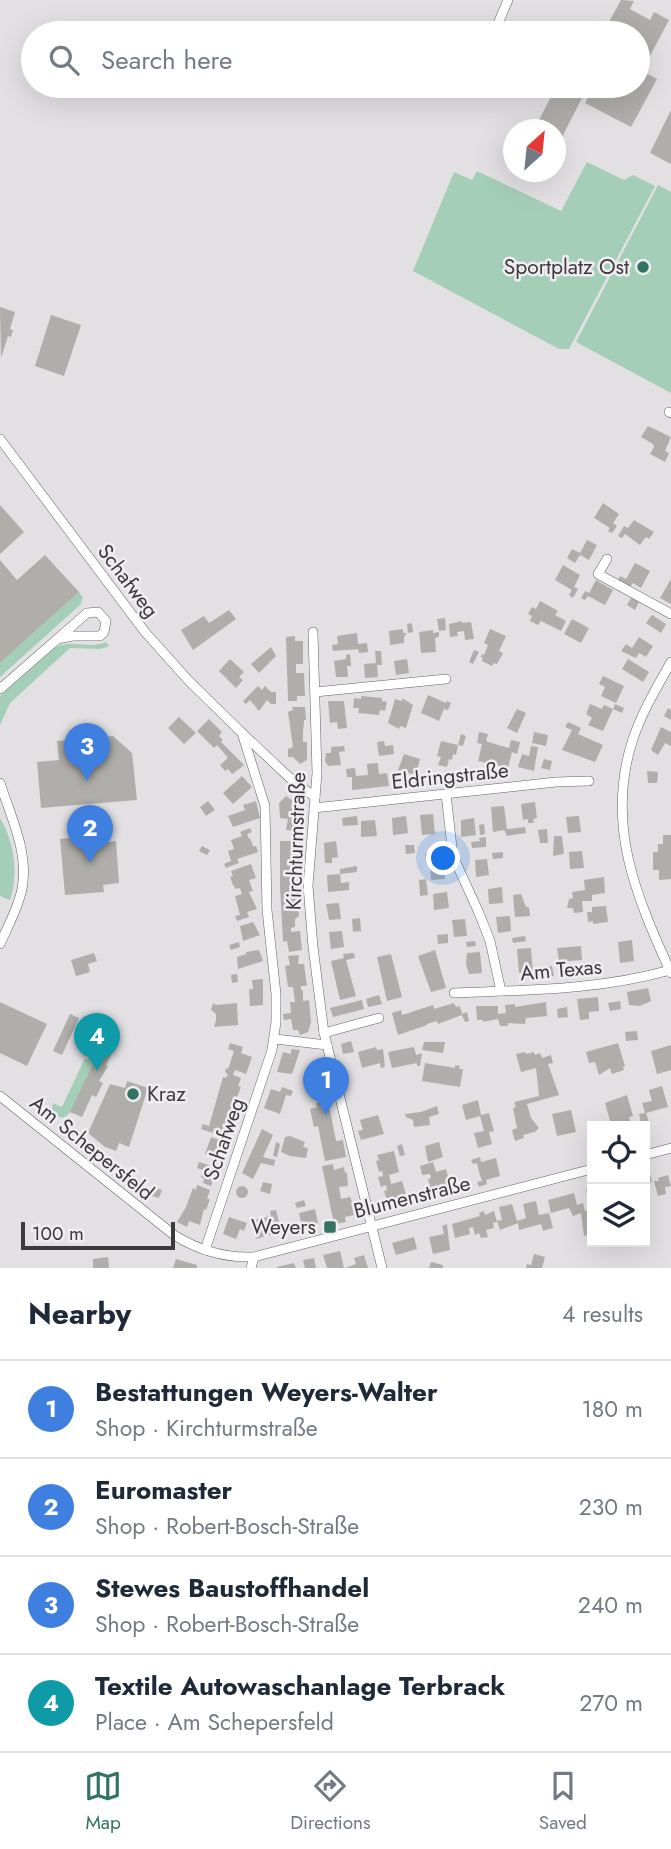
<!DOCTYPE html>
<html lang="en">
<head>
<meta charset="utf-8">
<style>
	:root { --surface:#fff; --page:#f6f6f7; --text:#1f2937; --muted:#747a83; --line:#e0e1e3; --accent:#327363 }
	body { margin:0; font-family:Jost,sans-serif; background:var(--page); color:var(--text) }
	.controls { position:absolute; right:21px; bottom:21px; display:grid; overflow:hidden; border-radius:0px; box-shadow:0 7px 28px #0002 }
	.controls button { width:63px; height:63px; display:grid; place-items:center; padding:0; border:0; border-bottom:2px solid var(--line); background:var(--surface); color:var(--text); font:35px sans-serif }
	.compass { position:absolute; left:503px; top:119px; width:63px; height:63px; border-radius:50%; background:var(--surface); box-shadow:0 7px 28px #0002; rotate:27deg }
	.scale { position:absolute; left:21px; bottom:18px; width:154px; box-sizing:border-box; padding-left:7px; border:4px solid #3b3a3c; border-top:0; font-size:19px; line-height:24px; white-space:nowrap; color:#3b3a3c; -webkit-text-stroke:5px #efedf1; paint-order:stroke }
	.you { position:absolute; left:444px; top:859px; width:24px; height:24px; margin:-18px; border:5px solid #fff; border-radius:50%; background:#1a73e8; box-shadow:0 0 0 10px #1a73e833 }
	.badge { display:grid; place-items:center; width:46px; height:46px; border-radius:50%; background:var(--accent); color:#fff; font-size:23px; font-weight:700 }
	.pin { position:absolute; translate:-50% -58px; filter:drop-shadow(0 2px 4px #0008) }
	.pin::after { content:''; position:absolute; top:37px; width:24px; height:21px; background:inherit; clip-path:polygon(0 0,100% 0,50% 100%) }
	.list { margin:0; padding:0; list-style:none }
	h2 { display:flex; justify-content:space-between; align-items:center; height:91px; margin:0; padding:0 28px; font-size:30px }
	h2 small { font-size:23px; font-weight:400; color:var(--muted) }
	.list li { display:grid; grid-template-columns:46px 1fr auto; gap:21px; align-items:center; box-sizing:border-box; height:98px; padding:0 28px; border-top:2px solid var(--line) }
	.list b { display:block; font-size:26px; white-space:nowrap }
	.list p { margin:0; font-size:23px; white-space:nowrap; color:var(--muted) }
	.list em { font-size:23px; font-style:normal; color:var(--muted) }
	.icon { flex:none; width:38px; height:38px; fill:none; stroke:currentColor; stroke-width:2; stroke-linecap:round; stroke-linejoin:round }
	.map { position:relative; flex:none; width:671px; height:1268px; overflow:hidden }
	.search { position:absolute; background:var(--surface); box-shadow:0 7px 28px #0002; left:21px; right:21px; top:21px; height:77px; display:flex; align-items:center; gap:18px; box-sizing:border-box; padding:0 24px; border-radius:38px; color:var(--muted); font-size:26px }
	.sheet { height:483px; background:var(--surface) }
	nav { display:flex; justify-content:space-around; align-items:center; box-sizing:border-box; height:98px; border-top:2px solid var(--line); background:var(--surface); font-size:19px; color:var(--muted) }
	nav a { display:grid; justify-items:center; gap:4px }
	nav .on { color:var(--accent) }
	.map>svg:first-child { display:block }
	.green { fill:#a5ceb8 }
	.building { fill:#b0aeaa }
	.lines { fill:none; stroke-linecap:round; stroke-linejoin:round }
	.street-casing { stroke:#636164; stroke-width:10 }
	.street { stroke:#fff; stroke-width:9 }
	.poi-dot { fill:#327363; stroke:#efedf1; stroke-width:2.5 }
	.labels { text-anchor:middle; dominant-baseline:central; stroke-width:5; stroke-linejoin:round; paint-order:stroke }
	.poi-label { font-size:21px; fill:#3b3a3c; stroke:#efedf1; text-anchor:end }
	.street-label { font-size:21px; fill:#3b3a3c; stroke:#efedf1 }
</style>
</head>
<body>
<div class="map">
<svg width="671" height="1268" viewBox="0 0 671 1268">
	<rect width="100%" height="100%" fill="#e2e0e3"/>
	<g class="green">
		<polygon points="587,162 624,180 633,175 655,186 569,349 559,349 413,271 454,172 472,180 477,171 561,211"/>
		<polygon points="658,185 671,192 671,393 576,342"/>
		<polygon points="79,592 83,598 80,605 0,677 0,663"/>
		<path d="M106 642 109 646 100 649 70 648 10 703 0 725V696C14 684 45 650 61 645 75 641 91 649 106 642Z"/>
		<path d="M0 818C14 842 19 873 10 900L0 896Z"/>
		<polygon points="85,1058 94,1062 71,1112 63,1118 57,1116 52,1109 53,1103 62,1107"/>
	</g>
	<g class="building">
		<polygon points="621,0 634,1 630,9 650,20 654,12 669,20 642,71 657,79 631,127 585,103 591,92 586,90 556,149 556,130 534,130 555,89 554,86 638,86 638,33 603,33"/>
		<polygon points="671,110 671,164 650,153"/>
		<polygon points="523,172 544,172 540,180"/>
		<polygon points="0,307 15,312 10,329 13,330 11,337 8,336 1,358"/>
		<polygon points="51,315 81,325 64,376 35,366"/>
		<polygon points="648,426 671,437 665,451 669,453 665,462 650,454 654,447 653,444 641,437"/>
		<polygon points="603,503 619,514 613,523 617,526 612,533 608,531 610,528 594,518"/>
		<polygon points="0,505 24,532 0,554"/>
		<polygon points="634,520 654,532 649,539 646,537 640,545 625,534 622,538 618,536 624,526 628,528"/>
		<polygon points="587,540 597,545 589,560 580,555 575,563 567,558 572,549 580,553"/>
		<polygon points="45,555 79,592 0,663 0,560 17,580"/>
		<polygon points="635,563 650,571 641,588 633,583 630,587 618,580 620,576 626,579"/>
		<polygon points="563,565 580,575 574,587 578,589 573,598 569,595 572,590 555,580"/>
		<polygon points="671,579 671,604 660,598"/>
		<polygon points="596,580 613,590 605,605 588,596 585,600 581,598 585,591 589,593"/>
		<polygon points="631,598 639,602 635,610 627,605"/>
		<polygon points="540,601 558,611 555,615 566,621 561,631 541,621 538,625 530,621 532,616 528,614 532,607 536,609"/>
		<polygon points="229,610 236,619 193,650 181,630 204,616 209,623"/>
		<polygon points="652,615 666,624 661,633 646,623"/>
		<polygon points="445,618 446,630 439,631 437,619"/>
		<polygon points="572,619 589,628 581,643 564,634"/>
		<polygon points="462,621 462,623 471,622 474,639 465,640 464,631 457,632 458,636 450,637 449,624"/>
		<polygon points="412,623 413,632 408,633 407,624"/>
		<polygon points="403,629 403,633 407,633 404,637 404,643 390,645 389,631"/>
		<polygon points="490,629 506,636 499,651 503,653 497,664 494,663 492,666 482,661 483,658 481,657 482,654 484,655 488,645 484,643"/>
		<polygon points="433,630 433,633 439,632 439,637 435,638 436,652 421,653 419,632"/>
		<polygon points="357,633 358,644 367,643 368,652 359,653 358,649 333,651 332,645 338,644 337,636"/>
		<polygon points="295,636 295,641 303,641 303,664 296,664 296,673 304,673 305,696 297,696 297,701 288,701 286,637"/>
		<polygon points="639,637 653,646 646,657 639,653 636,658 621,651 626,644 632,648"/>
		<polygon points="271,647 276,656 259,673 251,664"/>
		<polygon points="474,650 479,652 473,664 469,662"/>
		<polygon points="375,651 381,651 382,665 377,665 378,677 365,678 364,664 376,663"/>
		<polygon points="350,654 351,666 347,666 348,677 336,677 334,661 346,659 346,655"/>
		<polygon points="230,659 244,672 239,677 243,680 236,688 219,671"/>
		<polygon points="407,659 409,673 396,675 394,661"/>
		<polygon points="628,659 649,672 643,682 622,669"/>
		<polygon points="603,676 624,686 616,703 601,696 605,687 599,684"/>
		<polygon points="258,686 262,690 265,686 271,692 276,692 276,704 271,704 267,700 259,711 250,700 246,704 243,701"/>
		<polygon points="428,695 446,703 447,701 451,703 448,710 444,709 439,721 421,713"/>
		<polygon points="361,696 382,698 382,701 387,702 385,711 380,710 379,715 358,713 359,708 353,708 354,698 361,699"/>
		<polygon points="402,698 413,705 406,728 400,726 399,729 388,723 395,699 402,701"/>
		<polygon points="328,701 344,701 347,728 338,729 337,722 330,723"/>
		<polygon points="590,704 602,709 604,705 613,709 615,704 624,708 622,713 613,709 603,731 588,725 592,718 586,714"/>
		<polygon points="292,707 305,707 306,720 304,720 303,733 303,742 307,742 307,760 300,764 293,757 288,757 288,749 293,747 288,712 293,710"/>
		<polygon points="668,708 671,710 671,720 664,716"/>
		<polygon points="517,709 526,713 517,733 507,728"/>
		<polygon points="179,717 196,733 184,744 168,728"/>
		<polygon points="209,719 222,732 219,736 223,740 221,742 244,765 234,773 232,774 228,769 225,771 220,765 228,758 217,745 214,748 197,731"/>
		<polygon points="568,722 581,728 578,734 603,745 595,762 562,750 572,730 565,727"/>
		<polygon points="661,727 671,732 671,746 665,743 658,755 651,750"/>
		<polygon points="479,732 488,734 486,741 498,745 509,748 511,740 520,742 517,754 512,752 508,768 478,761 482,744 477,743"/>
		<polygon points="534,732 548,735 546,746 532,743"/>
		<polygon points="461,734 466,736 463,746 458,745 456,755 453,754 452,760 449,759 447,767 438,765 441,757 437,756 441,741 458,745"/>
		<polygon points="113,736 132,753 137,800 41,808 37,762 59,760 57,741"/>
		<polygon points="384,741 385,746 393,745 394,754 379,756 377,742"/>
		<polygon points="344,746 345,751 339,752 341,765 328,766 325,761 326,753 331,753 331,747"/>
		<polygon points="531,746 538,747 534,771 518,767 522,754 529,756"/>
		<polygon points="404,754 420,759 416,775 398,770"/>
		<polygon points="544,759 552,761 550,770 541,768"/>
		<polygon points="378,763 379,774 387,773 389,786 352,790 352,777 347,777 346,769 355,768 356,776 368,775 367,764"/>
		<polygon points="647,771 658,772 657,783 648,783"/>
		<polygon points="242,776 252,787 233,804 223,793"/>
		<polygon points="286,796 292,800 291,808 302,809 299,831 286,830 288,819 280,818 279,803"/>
		<polygon points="208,801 215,810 206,816 200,807"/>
		<polygon points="256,801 260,818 233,827 228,816 245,810 243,805"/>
		<polygon points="535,802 537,818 533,819 534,823 528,823 528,819 523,820 521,804"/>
		<polygon points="504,806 507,829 525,827 526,833 507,836 504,830 493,832 491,807"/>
		<polygon points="433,814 435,834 422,835 420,815"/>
		<polygon points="357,816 358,825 343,826 342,818"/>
		<polygon points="406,816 408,833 393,835 392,818"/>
		<polygon points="579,816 581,832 568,833 566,817"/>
		<polygon points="474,818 476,835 461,837 461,820"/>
		<polygon points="375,820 377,836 361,837 361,821"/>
		<polygon points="484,824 485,834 480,835 479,825"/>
		<polygon points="250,828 252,832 247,834 249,839 250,838 253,846 256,846 258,852 237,859 239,863 226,868 224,864 231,861 228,851 234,849 231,840 242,836 240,832"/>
		<polygon points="547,829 548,843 540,843 538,830"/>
		<polygon points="663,835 671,835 671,879 659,880 659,870 653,870 653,852 658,852 658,844 663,844"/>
		<polygon points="100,836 100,843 116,841 119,883 103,885 104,892 65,895 60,839"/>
		<polygon points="554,836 562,836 564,854 553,856"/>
		<polygon points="486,837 486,847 472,848 471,842 480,841 479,838"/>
		<polygon points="280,841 292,841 294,851 296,851 296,873 294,873 291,884 292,893 297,894 299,916 295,919 295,927 291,928 291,932 300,931 302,950 289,952 287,941 283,942 280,886"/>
		<polygon points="336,841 338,857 332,858 332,863 325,863 324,843"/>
		<polygon points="405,845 414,845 415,853 406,854"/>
		<polygon points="202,846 210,850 207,855 199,851"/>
		<polygon points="582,851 584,868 570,869 569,852"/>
		<polygon points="439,852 440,857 426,858 425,854"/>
		<polygon points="503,852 503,858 493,859 492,853"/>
		<polygon points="487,859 489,875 476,877 475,860"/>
		<polygon points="444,863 445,879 431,880 430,864"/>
		<polygon points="251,864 256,878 249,880 253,891 249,892 257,909 247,912 249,917 237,921 235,916 240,915 235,896 242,894 240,888 236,889 233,885 230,877 233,876 231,871"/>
		<polygon points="357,866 357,872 340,874 340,869"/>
		<polygon points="340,874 341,883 349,882 349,890 328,892 327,875"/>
		<polygon points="604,877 605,893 592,895 592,901 582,901 583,912 574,913 573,908 567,908 569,899 573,898 572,892 585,890 584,880"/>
		<polygon points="426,879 428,895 420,896 419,880"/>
		<polygon points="502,887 503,903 489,904 488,889"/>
		<polygon points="447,892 449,908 434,910 433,894"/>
		<polygon points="521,894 526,907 529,907 530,916 515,917 513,895"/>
		<polygon points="339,903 341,919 329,920 326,904"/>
		<polygon points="606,906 608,922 593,924 593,921 588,922 587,912 592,912 592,907"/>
		<polygon points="510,916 511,931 498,933 496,917"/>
		<polygon points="360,918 361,931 353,932 352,919"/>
		<polygon points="465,919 467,936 454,937 452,920"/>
		<polygon points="253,922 260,935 243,941 240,926"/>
		<polygon points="342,931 344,947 331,949 329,932"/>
		<polygon points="448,934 448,943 438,944 437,935"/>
		<polygon points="525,936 526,941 513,943 512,938"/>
		<polygon points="632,940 634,961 620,963 618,942"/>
		<polygon points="475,941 476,946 467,947 466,942"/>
		<polygon points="239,942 240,947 231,950 229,945"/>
		<polygon points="581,946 582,960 559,962 557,948"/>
		<polygon points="531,948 533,972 519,973 517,949"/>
		<polygon points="259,950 263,961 238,969 237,957 246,954 246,952"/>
		<polygon points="435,950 446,988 431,992 418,956"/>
		<polygon points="480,952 482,973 469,974 466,964 467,953"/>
		<polygon points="94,953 97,961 88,964 90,972 76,976 71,960"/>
		<polygon points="354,953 355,958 346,960 356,996 340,1000 331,961 344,958 343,954"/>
		<polygon points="391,954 402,997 387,1001 377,957"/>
		<polygon points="299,955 298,964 304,964 307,986 301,986 301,990 303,990 303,1001 309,1000 311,1022 308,1032 300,1035 298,1030 293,1030 291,1019 284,1020 283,1014 291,1013 290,1002 295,1002 293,987 288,987 285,966 290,965 288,956"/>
		<polygon points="599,962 600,971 591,972 590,963"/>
		<polygon points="552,966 554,976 544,977 543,968"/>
		<polygon points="237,974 238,982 232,983 231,975"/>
		<polygon points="263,979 263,1005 250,1006 249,989 253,989 252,980"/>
		<polygon points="648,988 651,1001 640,1006 629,1005 627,992"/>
		<polygon points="379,995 382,1004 368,1007 366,999"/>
		<polygon points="598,997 599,1011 589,1012 589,1019 580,1020 577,999"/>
		<polygon points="362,1000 364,1009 333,1017 330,1008"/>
		<polygon points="620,1001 621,1009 610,1011 608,1003"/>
		<polygon points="0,1002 47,1024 27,1066 0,1053"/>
		<polygon points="546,1002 547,1016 526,1018 525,1024 508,1023 508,1026 500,1026 498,1019 483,1022 483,1020 477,1020 476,1006 498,1006 498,1014 506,1013 505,1005 515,1004 515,1007"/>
		<polygon points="213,1003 216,1005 237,1003 238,1025 214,1027 216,1020 216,1014 211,1010"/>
		<polygon points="454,1003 456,1007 460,1006 462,1014 467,1012 469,1021 465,1022 462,1015 438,1024 437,1021 427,1024 427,1025 398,1035 392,1013 401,1010 402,1015 433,1005 434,1009"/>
		<polygon points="567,1007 568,1017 558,1018 557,1009"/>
		<polygon points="70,1014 79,1018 62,1055 53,1051"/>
		<polygon points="637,1031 638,1040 626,1041 625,1032"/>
		<polygon points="112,1034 113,1041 109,1049 113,1051 106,1065 108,1066 99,1081 103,1083 96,1097 92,1095 82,1117 70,1112 94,1062 88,1059 92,1051 98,1054 105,1036"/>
		<polygon points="351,1041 354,1052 343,1054 341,1044"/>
		<polygon points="424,1042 445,1042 443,1053 422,1050"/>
		<polygon points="230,1043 243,1047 241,1053 252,1057 246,1074 235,1070 233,1075 241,1078 238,1086 241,1087 237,1097 235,1096 234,1099 236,1103 233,1113 231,1112 230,1115 232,1119 229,1129 226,1129 225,1132 214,1128 213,1133 201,1129 203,1124 209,1126 223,1077 226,1078 228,1074 225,1072 226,1068 228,1069 234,1051 228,1049"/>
		<polygon points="618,1043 625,1066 623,1067 624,1070 612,1074 610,1068 599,1075 595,1062 589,1063 586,1052"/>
		<polygon points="671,1045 671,1070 657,1074 651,1051"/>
		<polygon points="376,1047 377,1050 383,1049 385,1067 381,1068 380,1063 362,1068 358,1052"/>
		<polygon points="414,1047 416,1055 422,1053 420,1066 417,1066 417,1063 392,1068 388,1052"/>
		<polygon points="291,1049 300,1050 292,1074 277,1072 283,1052 291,1054"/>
		<polygon points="525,1052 526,1054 534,1052 535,1055 540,1053 542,1058 551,1055 553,1063 548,1064 559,1095 527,1104 531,1118 539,1128 535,1132 523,1135 524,1138 515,1141 512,1130 517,1128 513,1108 516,1107 514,1102 539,1096 536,1068 521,1072 516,1054"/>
		<polygon points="425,1063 455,1068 455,1065 460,1066 459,1069 463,1069 460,1087 422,1081"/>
		<polygon points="319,1075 327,1076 326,1090 318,1090 319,1086 310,1085 310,1077 319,1077"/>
		<polygon points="127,1081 148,1088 129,1147 119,1143 116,1151 105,1147 88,1133 110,1084 125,1088"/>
		<polygon points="662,1086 668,1107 646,1113 649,1122 641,1124 639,1114 645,1113 642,1103 652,1101 649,1090"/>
		<polygon points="282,1087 293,1091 291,1096 286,1095 280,1114 264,1108 271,1089 280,1092"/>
		<polygon points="627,1095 633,1116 629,1117 632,1126 612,1126 617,1124 611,1124 605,1103"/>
		<polygon points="478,1100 481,1115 489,1113 494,1131 489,1132 492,1144 478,1148 474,1133 484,1131 480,1116 466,1120 462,1105"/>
		<polygon points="321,1102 322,1106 329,1105 336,1141 343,1140 346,1157 325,1161 318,1126 314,1127 310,1109 317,1107 316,1103"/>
		<polygon points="437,1106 439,1114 429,1117 430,1125 414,1127 413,1120 406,1117 405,1114 421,1112"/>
		<polygon points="571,1110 576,1132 557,1136 552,1114"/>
		<polygon points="378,1115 384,1134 361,1140 358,1131 363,1130 360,1120"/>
		<polygon points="262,1129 273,1135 263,1157 275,1160 274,1166 261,1163 253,1179 242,1173"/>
		<polygon points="290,1136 305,1142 303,1147 308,1148 306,1158 290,1156 281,1152 285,1137"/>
		<polygon points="211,1137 229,1143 223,1160 205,1154"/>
		<polygon points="276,1142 280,1144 277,1157 273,1156"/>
		<polygon points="439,1142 443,1157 428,1162 425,1146"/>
		<polygon points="402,1144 405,1155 400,1156 397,1146"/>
		<polygon points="394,1151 399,1172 389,1175 391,1184 402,1181 408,1201 397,1204 398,1209 385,1212 384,1207 391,1205 390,1201 387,1201 384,1191 387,1190 386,1185 381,1187 378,1177 383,1176 382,1171 379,1172 376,1161 379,1160 377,1155"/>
		<polygon points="480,1157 481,1162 496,1158 500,1176 486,1180 487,1184 479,1187 477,1182 482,1181 479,1172 477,1163 473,1164 471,1160"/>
		<polygon points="199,1162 218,1168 211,1186 203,1183 204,1179 201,1177 203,1170 197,1168"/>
		<polygon points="433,1162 436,1172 446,1169 452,1190 441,1192 442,1197 434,1199 432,1194 435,1193 434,1189 431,1190 428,1179 431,1178 430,1174 422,1175 420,1166"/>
		<polygon points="333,1164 334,1170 344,1167 345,1173 347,1172 348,1186 339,1187 341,1199 350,1197 356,1210 353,1210 354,1215 345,1217 346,1222 334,1224 322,1166"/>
		<polygon points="649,1169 652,1182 645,1184 645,1170"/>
		<polygon points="668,1175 671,1186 665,1187 666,1194 658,1196 654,1181 659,1181 658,1178"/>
		<polygon points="263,1182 272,1184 270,1194 260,1191"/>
		<polygon points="197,1185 210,1190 207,1199 210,1199 206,1210 204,1209 200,1225 189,1221 187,1227 177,1222 186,1207 193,1188 196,1190"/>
		<circle cx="242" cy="1192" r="6"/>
		<polygon points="154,1187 162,1190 159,1198 151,1196"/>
		<polygon points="592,1188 592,1202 589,1202 586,1190"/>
		<polygon points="574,1193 577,1205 583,1203 585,1211 589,1210 592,1214 591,1234 584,1236 581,1213 573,1216 569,1208 551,1213 548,1200"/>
		<polygon points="304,1200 306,1206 297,1208 295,1203"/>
		<polygon points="536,1201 539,1215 549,1213 553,1228 543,1231 541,1224 519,1230 518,1223 500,1230 497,1221 502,1220 499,1207 512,1204 517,1221 526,1218 523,1204"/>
		<polygon points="315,1209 318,1223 302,1227 299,1213"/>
		<polygon points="276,1210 279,1222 273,1223 276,1233 256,1239 254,1220 271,1216 270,1211"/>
		<polygon points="484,1211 485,1215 494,1211 497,1222 493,1223 494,1228 486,1230 488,1237 481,1238 479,1233 475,1235 473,1227 469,1228 470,1234 455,1238 452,1224 480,1216 479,1213"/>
		<polygon points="229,1217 247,1223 244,1231 240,1229 236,1239 223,1234"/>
		<polygon points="447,1224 450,1250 433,1254 429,1237 444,1234 442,1226"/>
		<polygon points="414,1237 417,1249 396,1255 392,1243"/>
		<polygon points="340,1251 344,1268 327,1268 323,1255"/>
		<polygon points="534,1254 545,1257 542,1268 526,1268 527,1264 531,1265"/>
		<polygon points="364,1255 368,1268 345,1268 356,1264 354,1258"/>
		<polygon points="108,1257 109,1268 93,1268 93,1259"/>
		<polygon points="314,1258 316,1268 305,1268 303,1260"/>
		<polygon points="176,1259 197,1265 197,1268 173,1268"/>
		<polygon points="431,1262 443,1265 443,1268 429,1268"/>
		<polygon points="294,1263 296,1268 277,1268 277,1267"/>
	</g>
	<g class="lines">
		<g class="street-casing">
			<g id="street">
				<polyline points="494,33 508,0"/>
				<polyline points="669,412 671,413"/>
				<polyline points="0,439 145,632 188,680 242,733 292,780 315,797"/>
				<polyline points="607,559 598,574 671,614"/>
				<polyline points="313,632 317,773 308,886 313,947 324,1033 382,1268"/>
				<path d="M671 662C657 687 642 712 633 739 605 824 636 896 671 973"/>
				<polyline points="0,689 87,613 98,612 106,621 104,632 100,636 73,636 57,639"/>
				<polyline points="315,692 446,679"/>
				<path d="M0 783C11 817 29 853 22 889 18 908 8 926 0 944"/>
				<polyline points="446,794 453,856 479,913 490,941 501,991"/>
				<polyline points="314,808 556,782 589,781"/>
				<path d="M454 993C527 990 599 990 670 970"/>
				<polyline points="324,1033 379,1018"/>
				<polyline points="275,1039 327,1045"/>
				<path d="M0 1096 174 1235C198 1250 226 1258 254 1257L592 1169"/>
				<polyline points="645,1155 671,1148"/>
				<polyline points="205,1250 272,1050 276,1022 276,994 267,910 265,806 242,733"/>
				<polyline points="251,1268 254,1257"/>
			</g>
		</g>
		<use href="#street" class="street"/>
	</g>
	<g class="poi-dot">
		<circle cx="643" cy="267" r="7"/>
		<circle cx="133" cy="1094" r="7"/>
		<rect x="323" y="1220" width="14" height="14" rx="3.5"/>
	</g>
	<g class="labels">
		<g class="poi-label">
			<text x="629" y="267">Sportplatz Ost</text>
			<text x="147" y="1094" text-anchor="start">Kraz</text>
			<text x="316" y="1227">Weyers</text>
		</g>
		<g class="street-label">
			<text transform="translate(128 581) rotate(53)">Schafweg</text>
			<text transform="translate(450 776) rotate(-6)">Eldringstraße</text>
			<text transform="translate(296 841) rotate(-88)">Kirchturmstraße</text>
			<text transform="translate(561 970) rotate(-5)">Am Texas</text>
			<text transform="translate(224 1139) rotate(-71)">Schafweg</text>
			<text transform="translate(92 1148) rotate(39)">Am Schepersfeld</text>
			<text transform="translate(412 1197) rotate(-14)">Blumenstraße</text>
		</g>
	</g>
</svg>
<div class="controls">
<button><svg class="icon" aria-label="locate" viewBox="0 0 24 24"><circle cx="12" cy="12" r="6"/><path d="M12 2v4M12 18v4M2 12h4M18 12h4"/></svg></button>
<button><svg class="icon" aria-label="layers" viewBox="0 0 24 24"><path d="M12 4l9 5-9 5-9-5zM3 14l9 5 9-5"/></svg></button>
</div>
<svg class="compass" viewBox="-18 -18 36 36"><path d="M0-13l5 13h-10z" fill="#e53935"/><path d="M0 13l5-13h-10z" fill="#747a83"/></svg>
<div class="scale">100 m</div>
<div class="you"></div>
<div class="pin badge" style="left:326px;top:1115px;background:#3f7fe0">1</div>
<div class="pin badge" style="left:90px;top:863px;background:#3f7fe0">2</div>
<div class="pin badge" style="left:87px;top:781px;background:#3f7fe0">3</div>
<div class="pin badge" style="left:97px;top:1071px;background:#0f9aa8">4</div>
<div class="search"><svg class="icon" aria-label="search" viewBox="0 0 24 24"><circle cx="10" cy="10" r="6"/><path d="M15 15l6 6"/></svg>Search here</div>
</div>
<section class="sheet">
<h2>Nearby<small>4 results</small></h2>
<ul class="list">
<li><span class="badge" style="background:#3f7fe0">1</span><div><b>Bestattungen Weyers-Walter</b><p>Shop · Kirchturmstraße</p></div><em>180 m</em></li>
<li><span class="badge" style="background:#3f7fe0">2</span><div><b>Euromaster</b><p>Shop · Robert-Bosch-Straße</p></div><em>230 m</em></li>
<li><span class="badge" style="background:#3f7fe0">3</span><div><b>Stewes Baustoffhandel</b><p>Shop · Robert-Bosch-Straße</p></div><em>240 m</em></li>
<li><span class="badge" style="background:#0f9aa8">4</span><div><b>Textile Autowaschanlage Terbrack</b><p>Place · Am Schepersfeld</p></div><em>270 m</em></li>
</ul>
</section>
<nav>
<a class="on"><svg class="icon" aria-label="map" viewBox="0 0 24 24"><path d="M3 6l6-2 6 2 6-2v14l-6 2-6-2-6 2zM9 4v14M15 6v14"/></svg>Map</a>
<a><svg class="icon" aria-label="directions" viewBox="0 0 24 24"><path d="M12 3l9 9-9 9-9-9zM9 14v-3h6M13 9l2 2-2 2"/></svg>Directions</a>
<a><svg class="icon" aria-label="saved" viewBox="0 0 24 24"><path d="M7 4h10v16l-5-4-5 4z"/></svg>Saved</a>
</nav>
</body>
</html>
